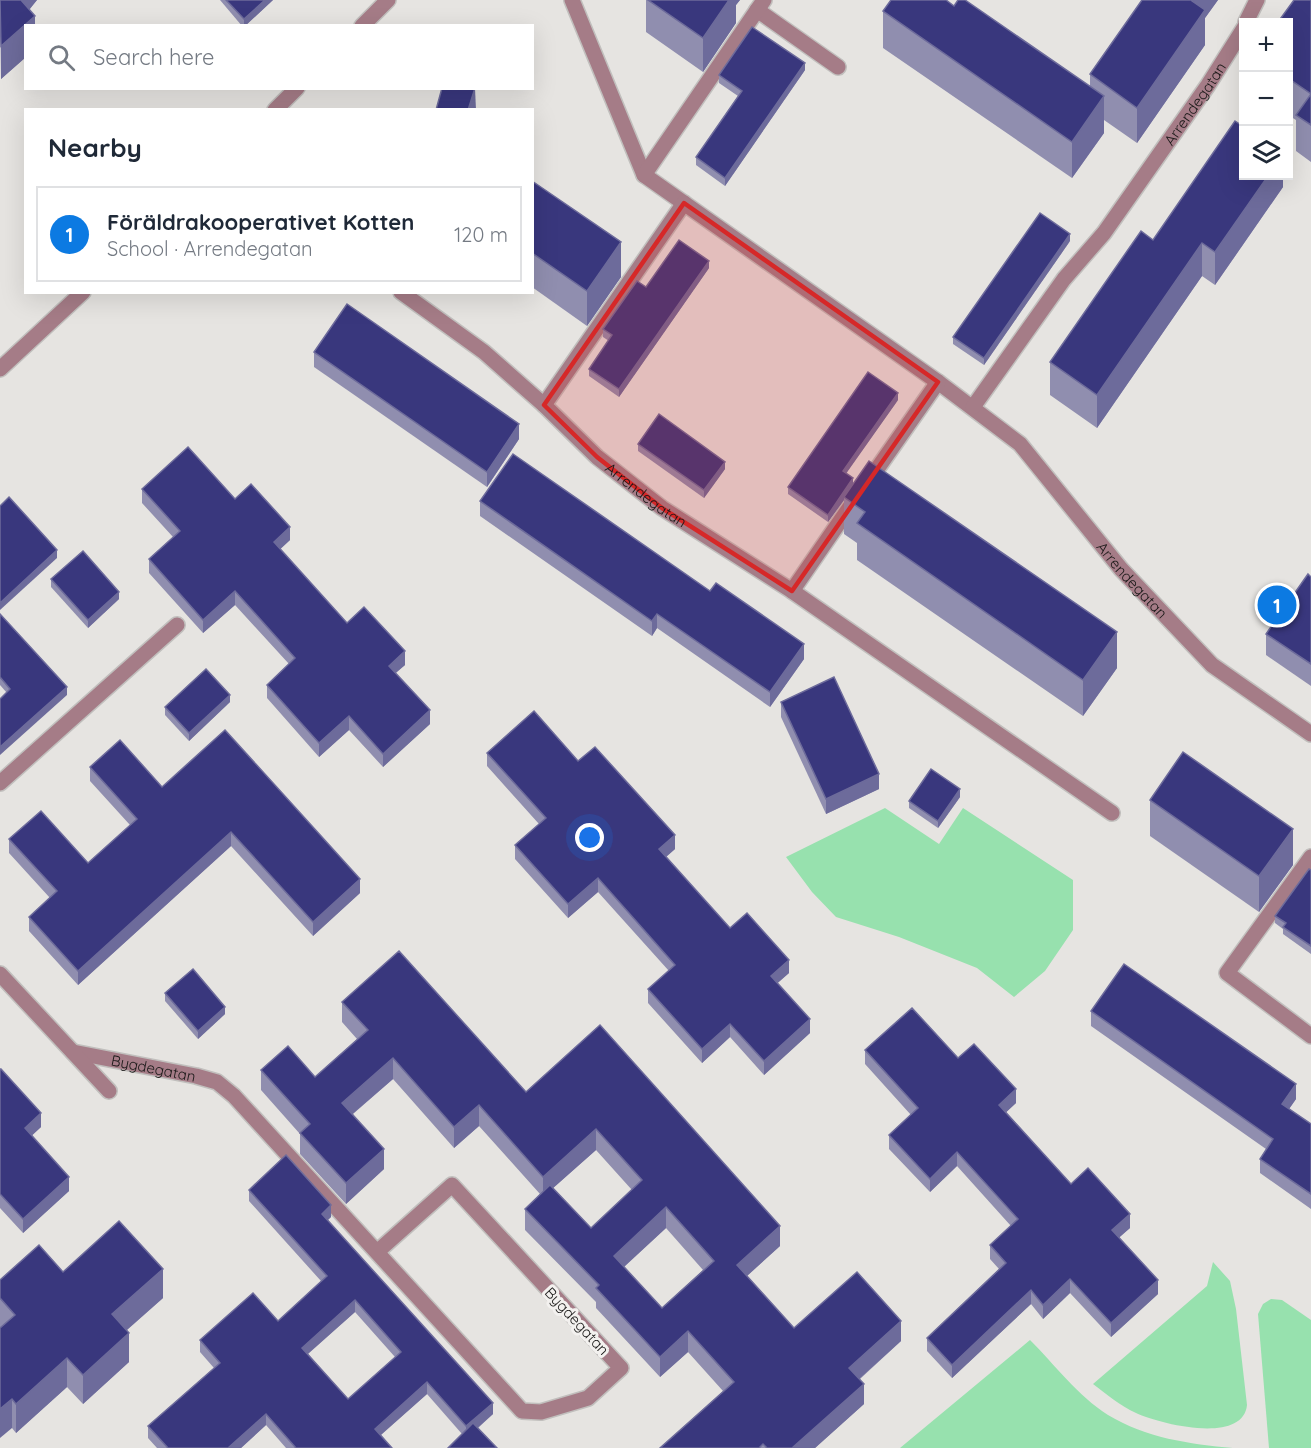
<!DOCTYPE html>
<html lang="en">
<head>
<meta charset="utf-8">
<style>
	:root { --surface:#fff; --page:#f6f6f7; --text:#1f2937; --muted:#747a83; --line:#e0e1e3; --accent:#0c7ae2 }
	body { margin:0; font-family:Quicksand,sans-serif; background:var(--page); color:var(--text) }
	.controls { position:absolute; right:18px; top:18px; display:grid; overflow:hidden; border-radius:0px; box-shadow:0 6px 24px #0002 }
	.controls button { width:54px; height:54px; display:grid; place-items:center; padding:0; border:0; border-bottom:2px solid var(--line); background:var(--surface); color:var(--text); font:30px sans-serif }
	.you { position:absolute; left:590px; top:838px; width:21px; height:21px; margin:-15px; border:4px solid #fff; border-radius:50%; background:#1a73e8; box-shadow:0 0 0 9px #1a73e833 }
	.badge { display:grid; place-items:center; width:39px; height:39px; border-radius:50%; background:var(--accent); color:#fff; font-size:20px; font-weight:700 }
	.pin { position:absolute; translate:-50% -50%; border:3px solid #fff; box-shadow:0 2px 6px #0006 }
	.list { margin:0; padding:0; list-style:none }
	h2 { display:flex; justify-content:space-between; align-items:center; height:78px; margin:0; padding:0 24px; font-size:26px }
	h2 small { font-size:20px; font-weight:400; color:var(--muted) }
	.list li { display:grid; grid-template-columns:39px 1fr auto; gap:18px; align-items:center; box-sizing:border-box; height:96px; margin:0 12px 12px; padding:0 12px; border:2px solid var(--line); border-radius:0px }
	.list b { display:block; font-size:22px; white-space:nowrap }
	.list p { margin:0; font-size:20px; white-space:nowrap; color:var(--muted) }
	.list em { font-size:20px; font-style:normal; color:var(--muted) }
	.icon { flex:none; width:33px; height:33px; fill:none; stroke:currentColor; stroke-width:2; stroke-linecap:round; stroke-linejoin:round }
	.map { position:relative; flex:none; width:1311px; height:1448px; overflow:hidden }
	.search { position:absolute; background:var(--surface); box-shadow:0 6px 24px #0002; left:24px; top:24px; width:510px; height:66px; display:flex; align-items:center; gap:15px; box-sizing:border-box; padding:0 21px; border-radius:0px; color:var(--muted); font-size:22px }
	.panel { position:absolute; background:var(--surface); box-shadow:0 6px 24px #0002; left:24px; top:108px; width:510px; height:186px; border-radius:0px }
	.map>svg:first-child { display:block }
	.green { fill:#97e1ae }
	.lines { fill:none; stroke-linecap:round; stroke-linejoin:round }
	.service-casing { stroke:#c1bfbd; stroke-width:18 }
	.minor-casing { stroke:#c1bfbd; stroke-width:18 }
	.tertiary-casing { stroke:#c1bfbd; stroke-width:18 }
	.service { stroke:#a57c87; stroke-width:15 }
	.minor { stroke:#a57c87; stroke-width:15 }
	.tertiary { stroke:#a57c87; stroke-width:15 }
	.wall { fill:#908eaf; fill-rule:evenodd }
	.shaded-wall { fill:#6d6b9b }
	.building { fill:#39377d; stroke:#6d6b9b; stroke-width:1.5; fill-rule:evenodd }
	.marked { fill:#d62828; fill-opacity:0.2; stroke:#d62828; stroke-width:4.5; stroke-linejoin:round }
	.labels { text-anchor:middle; dominant-baseline:central; stroke-width:6; stroke-linejoin:round; paint-order:stroke }
	.street-label { font-size:15px; fill:#1a1918; stroke:#f3f1ef }
</style>
</head>
<body>
<div class="map">
<svg width="1311" height="1448" viewBox="0 0 1311 1448">
	<rect width="100%" height="100%" fill="#e6e4e1"/>
	<g class="green">
		<polygon points="885,808 939,844 963,808 1073,880 1073,930 1045,971 1014,997 977,968 899,937 836,917 812,892 786,857"/>
		<path d="M1213 1262 1230 1281 1236 1309 1247 1405C1243 1445 1160 1424 1136 1413 1121 1406 1106 1394 1093 1384L1207 1286Z"/>
		<polygon points="1271,1299 1282,1300 1311,1320 1311,1448 1269,1448 1258,1314 1263,1304"/>
		<path d="M1030 1340C1055 1365 1078 1396 1108 1415 1146 1438 1189 1444 1233 1448H900Z"/>
	</g>
	<g class="lines">
		<g class="service-casing">
			<g id="service">
				<path id="s1" d="M73 1052 196 1076 217 1082 234 1096 522 1411 541 1412 588 1398 621 1368 452 1185 377 1252"/>
			</g>
		</g>
		<g class="minor-casing">
			<g id="minor">
				<path id="s2" d="M572 0 644 175 938 382 1020 444 1121 569 1212 665 1311 734"/>
				<polyline points="757,10 838,67"/>
				<polyline points="1246,22 1257,0"/>
				<polyline points="644,175 764,0"/>
				<path id="s3" d="M684 203 544 405 597 457 662 508 792 591 854 501"/>
				<polyline points="401,292 484,352 544,405"/>
				<path id="s4" d="M973 407 1064 279 1104 233 1208 85 1244 28"/>
				<polyline points="868,482 938,382"/>
				<polyline points="792,591 1112,813"/>
				<polyline points="0,783 177,625"/>
				<polyline points="1311,857 1227,973 1311,1036"/>
				<polyline points="0,974 109,1091"/>
			</g>
		</g>
		<g class="tertiary-casing">
			<g id="tertiary">
				<polyline points="362,26 388,0"/>
				<polyline points="275,110 297,88"/>
				<polyline points="0,369 83,292"/>
			</g>
		</g>
		<use href="#service" class="service"/>
		<use href="#minor" class="minor"/>
		<use href="#tertiary" class="tertiary"/>
	</g>
	<g class="wall">
		<polygon points="0,0 37,0 29,10 35,26 26,26 26,57 1,79"/>
		<polygon points="220,0 273,0 245,26 242,26"/>
		<polygon points="646,0 740,0 736,5 736,23 703,72 646,32"/>
		<polygon points="1142,0 1218,0 1205,18 1205,45 1137,143 1104,120 1104,133 1072,178 883,48 883,11 954,6 1090,86 1090,74"/>
		<polygon points="1311,0 1311,162 1296,151 1296,120 1288,115 1288,22"/>
		<polygon points="805,70 725,186 696,165 696,157 738,96 719,83 719,75"/>
		<polygon points="1283,176 1283,187 1215,285 1202,276 1097,428 1050,395 1050,362 1153,240"/>
		<polygon points="532,181 621,277 587,326 532,287"/>
		<polygon points="1070,241 984,365 953,344 953,337"/>
		<polygon points="709,268 619,397 589,376 589,369 609,341 603,337 603,329 646,287"/>
		<polygon points="314,352 519,439 487,487 314,367"/>
		<polygon points="898,400 846,473 853,483 1117,668 1083,716 857,560 857,543 844,534 844,500 828,522 788,494 788,487"/>
		<polygon points="638,444 725,469 704,498 638,451"/>
		<polygon points="142,489 235,499 290,540 280,549 347,623 405,665 395,673 430,724 383,767 349,730 319,757 267,698 267,685 289,664 235,605 203,633 149,573 149,559 173,537 142,503"/>
		<polygon points="480,501 804,659 770,707 657,628 652,636 480,516"/>
		<polygon points="1311,577 1311,686 1266,655 1266,634"/>
		<polygon points="51,579 119,599 88,628 51,587"/>
		<polygon points="0,614 67,695 7,693 0,685"/>
		<polygon points="230,702 189,741 165,715 165,707"/>
		<polygon points="781,702 879,789 826,814 781,717"/>
		<polygon points="487,753 578,761 675,849 666,857 730,928 789,973 777,983 810,1033 764,1075 730,1037 702,1063 648,1003 648,989 669,971 598,892 568,918 515,859 515,845 539,824 487,766"/>
		<polygon points="90,767 162,787 360,893 313,936 231,846 78,985 29,931 29,917 50,898 9,853 9,839 88,863 130,825 90,781"/>
		<polygon points="960,797 938,828 909,808 909,801"/>
		<polygon points="1150,800 1293,865 1259,912 1150,836"/>
		<polygon points="1311,870 1311,954 1283,934 1283,929 1275,923 1275,916"/>
		<polygon points="165,993 225,1014 198,1039 165,1001"/>
		<path d="M342 1002 526 1092 600 1025 780 1246 747 1276 794 1328 901 1341 860 1379 864 1404 815 1448H660L723 1391 688 1352 660 1377 596 1308V1302L525 1230V1209L540 1194 479 1126 454 1148 393 1079 353 1114 384 1169 346 1204 300 1154V1134L261 1090V1070L315 1077 357 1039 342 1022ZM596 1150 632 1190 591 1228 553 1188ZM666 1228 703 1270 662 1308 624 1267Z"/>
		<polygon points="1091,1011 1296,1099 1289,1109 1311,1124 1311,1209 1260,1173 1260,1159 1266,1149 1091,1026"/>
		<polygon points="865,1050 958,1058 1016,1103 1006,1112 1071,1184 1130,1228 1119,1237 1158,1294 1111,1337 1070,1293 1043,1319 1031,1304 952,1378 927,1351 927,1338 999,1269 990,1259 990,1245 1011,1226 957,1166 930,1192 889,1149 889,1135 911,1115 865,1064"/>
		<polygon points="0,1069 41,1127 32,1135 69,1191 23,1233 0,1208"/>
		<path d="M249 1190 331 1217 328 1220 493 1414 478 1428 462 1434 427 1394 381 1435 392 1448H286L266 1425 241 1448H157L148 1438V1426L214 1368 200 1352V1340L278 1321 321 1281 249 1201ZM355 1312 395 1357 348 1399 308 1354Z"/>
		<polygon points="63,1272 163,1298 127,1330 129,1362 83,1404 67,1387 16,1433 12,1428 0,1327 0,1280"/>
	</g>
	<g class="shaded-wall">
		<polygon points="16,0 37,0 16,26"/>
		<polygon points="265,0 273,0 245,26 244,26 244,19"/>
		<polygon points="728,0 740,0 736,5 736,23 703,72 703,38"/>
		<polygon points="1193,0 1218,0 1205,18 1205,45 1137,143 1137,108"/>
		<polygon points="35,16 35,26 26,26 26,57 1,79 1,46"/>
		<polygon points="805,63 805,70 725,186 725,178"/>
		<polygon points="475,88 476,110 468,110"/>
		<polygon points="1104,96 1104,133 1072,178 1072,142"/>
		<polygon points="1268,176 1283,176 1283,187 1215,285 1215,252"/>
		<polygon points="1070,234 1070,241 984,365 984,358"/>
		<polygon points="621,242 621,277 587,326 587,291"/>
		<polygon points="1202,243 1202,276 1097,428 1097,395"/>
		<polygon points="709,261 709,268 619,397 619,389"/>
		<polygon points="898,393 898,400 843,478 843,471"/>
		<polygon points="519,424 519,439 487,487 487,472"/>
		<polygon points="725,462 725,469 704,498 704,490"/>
		<polygon points="853,478 853,486 844,497 844,500 828,522 828,515"/>
		<polygon points="290,527 290,540 274,555 274,542"/>
		<polygon points="57,550 57,558 0,610 0,603"/>
		<polygon points="235,591 235,605 203,633 203,620"/>
		<polygon points="119,592 119,599 88,628 88,620"/>
		<polygon points="657,614 657,628 652,636 652,621"/>
		<polygon points="1117,632 1117,668 1083,716 1083,680"/>
		<polygon points="804,644 804,659 770,707 770,692"/>
		<polygon points="405,651 405,665 389,679 389,666"/>
		<polygon points="67,687 67,695 0,755 0,747"/>
		<polygon points="230,695 230,702 189,741 189,733"/>
		<polygon points="430,710 430,724 383,767 383,754"/>
		<polygon points="349,716 349,730 319,757 319,743"/>
		<polygon points="879,774 879,789 826,814 826,799"/>
		<polygon points="960,789 960,797 938,828 938,821"/>
		<polygon points="1293,829 1293,865 1259,912 1259,876"/>
		<polygon points="231,832 231,846 78,985 78,971"/>
		<polygon points="675,835 675,849 659,863 659,849"/>
		<polygon points="598,878 598,892 568,918 568,904"/>
		<polygon points="360,879 360,893 313,936 313,922"/>
		<polygon points="789,960 789,973 771,989 771,976"/>
		<polygon points="225,1007 225,1014 198,1039 198,1031"/>
		<polygon points="810,1019 810,1033 764,1075 764,1061"/>
		<polygon points="730,1024 730,1037 702,1063 702,1049"/>
		<polygon points="393,1058 393,1079 342,1123 342,1103"/>
		<polygon points="1296,1084 1296,1099 1282,1119 1282,1104"/>
		<polygon points="1016,1089 1016,1103 999,1119 999,1105"/>
		<polygon points="479,1105 479,1126 454,1148 454,1127"/>
		<polygon points="41,1113 41,1127 25,1142 25,1128"/>
		<polygon points="596,1129 596,1150 543,1197 543,1177"/>
		<polygon points="384,1149 384,1169 346,1204 346,1183"/>
		<polygon points="957,1152 957,1166 930,1192 930,1179"/>
		<polygon points="69,1177 69,1191 23,1233 23,1219"/>
		<polygon points="331,1205 331,1217 322,1225 322,1214"/>
		<polygon points="666,1207 666,1228 614,1276 614,1256"/>
		<polygon points="1130,1214 1130,1228 1112,1244 1112,1230"/>
		<polygon points="780,1226 780,1246 737,1285 737,1265"/>
		<polygon points="163,1269 163,1298 112,1343 112,1314"/>
		<polygon points="1070,1279 1070,1293 1043,1319 1043,1305"/>
		<polygon points="1158,1280 1158,1294 1111,1337 1111,1323"/>
		<polygon points="1031,1290 1031,1304 952,1378 952,1365"/>
		<polygon points="355,1300 355,1312 302,1359 302,1348"/>
		<polygon points="901,1321 901,1341 849,1388 849,1368"/>
		<polygon points="688,1331 688,1352 660,1377 660,1357"/>
		<polygon points="129,1333 129,1362 83,1404 83,1375"/>
		<polygon points="67,1358 67,1387 16,1433 16,1404"/>
		<polygon points="427,1382 427,1394 375,1440 375,1429"/>
		<polygon points="864,1384 864,1404 815,1448 792,1448"/>
		<polygon points="12,1399 12,1428 0,1438 0,1409"/>
		<polygon points="493,1403 493,1414 466,1438 466,1426"/>
		<polygon points="266,1414 266,1425 241,1448 228,1448"/>
	</g>
	<g class="building">
		<polygon points="0,0 21,0 35,16 1,46"/>
		<polygon points="226,0 265,0 244,19"/>
		<polygon points="648,0 729,0 703,38"/>
		<polygon points="891,0 946,0 954,6 958,0 965,0 1104,96 1072,142 883,11"/>
		<polygon points="1142,0 1193,0 1192,1 1205,10 1137,108 1090,74"/>
		<polygon points="1294,0 1311,0 1311,125 1296,115 1311,94 1288,78 1288,22 1278,22"/>
		<polygon points="752,27 805,63 725,178 696,157 742,91 719,75"/>
		<polygon points="442,88 475,88 468,110 436,110"/>
		<polygon points="1235,121 1244,127 1244,176 1268,176 1215,252 1202,243 1097,395 1050,362 1141,231 1153,240"/>
		<polygon points="532,181 621,242 587,291 532,253"/>
		<polygon points="1040,213 1070,234 984,358 953,337"/>
		<polygon points="679,240 709,261 619,389 589,369 612,335 603,329 637,281 646,287"/>
		<polygon points="347,304 519,424 487,472 314,352"/>
		<polygon points="868,372 898,393 843,471 853,478 828,515 788,487"/>
		<polygon points="659,414 725,462 704,490 638,444"/>
		<polygon points="188,447 235,499 251,484 290,527 274,542 347,623 364,607 405,651 389,666 430,710 383,754 349,716 319,743 267,685 295,658 235,591 203,620 149,559 180,531 142,489"/>
		<polygon points="513,454 710,591 716,583 804,644 770,692 657,614 652,621 480,501"/>
		<polygon points="869,461 1117,632 1083,680 857,523 865,512 844,497"/>
		<polygon points="9,497 57,550 0,603 0,506"/>
		<polygon points="83,551 119,592 88,620 51,579"/>
		<polygon points="1308,574 1311,577 1311,664 1266,634"/>
		<polygon points="0,614 67,687 0,747 0,699 10,689 0,677"/>
		<polygon points="206,669 230,695 189,733 165,707"/>
		<polygon points="834,677 879,774 826,799 781,702"/>
		<polygon points="534,711 578,761 595,747 675,835 659,849 730,928 747,913 789,960 771,976 810,1019 764,1061 730,1024 702,1049 648,989 675,965 598,878 568,904 515,845 546,818 487,753"/>
		<polygon points="225,730 360,879 313,922 231,832 78,971 29,917 57,891 9,839 41,811 88,863 137,819 90,767 120,740 162,787"/>
		<polygon points="1183,752 1293,829 1259,876 1150,800"/>
		<polygon points="931,769 960,789 938,821 909,801"/>
		<polygon points="1309,869 1311,870 1311,946 1283,927 1286,923 1275,916"/>
		<path d="M399 951 526 1092 600 1025 780 1226 737 1265 794 1328 857 1272 901 1321 849 1368 864 1384 792 1448H767L763 1444 759 1448H660L734 1382 688 1331 660 1357 596 1288 599 1285 525 1209 550 1185 591 1228 642 1180 596 1129 543 1177 479 1105 454 1127 393 1058 342 1103 384 1149 346 1183 300 1133 310 1124 261 1070 288 1046 315 1077 368 1030 342 1002ZM666 1207 714 1261 662 1308 614 1256Z"/>
		<polygon points="1124,964 1296,1084 1282,1104 1311,1124 1311,1194 1260,1159 1273,1139 1091,1011"/>
		<polygon points="193,969 225,1007 198,1031 165,993"/>
		<polygon points="912,1008 958,1058 974,1044 1016,1089 999,1105 1071,1184 1088,1168 1130,1214 1112,1230 1158,1280 1111,1323 1070,1279 1043,1305 1031,1290 952,1365 927,1338 1006,1263 990,1245 1018,1219 957,1152 930,1179 889,1135 918,1108 865,1050"/>
		<polygon points="0,1069 1,1069 41,1113 25,1128 69,1177 23,1219 0,1194"/>
		<path d="M286 1155 331 1205 322 1214 493 1403 466 1426 427 1382 375 1429 392 1448H296L266 1414 228 1448H168L148 1426 220 1363 200 1340 253 1293 278 1321 327 1276 249 1190ZM355 1300 401 1352 348 1399 302 1348Z"/>
		<polygon points="119,1221 163,1269 112,1314 129,1333 83,1375 67,1358 16,1404 12,1399 0,1409 0,1328 15,1315 0,1298 0,1280 39,1245 63,1272"/>
		<polygon points="473,1423 497,1448 448,1448"/>
	</g>
	<path class="marked" d="M684 203 938 382 792 591 662 508 597 457 544 405Z"/>
	<g class="labels">
		<g class="street-label">
			<text stroke="none"><textPath href="#s4" startOffset="376">Arrendegatan</textPath></text>
			<text stroke="none"><textPath href="#s3" startOffset="382">Arrendegatan</textPath></text>
			<text stroke="none"><textPath href="#s2" startOffset="828">Arrendegatan</textPath></text>
			<text stroke="none"><textPath href="#s1" startOffset="82">Bygdegatan</textPath></text>
			<text transform="translate(577 1321) rotate(47)">Bygdegatan</text>
		</g>
	</g>
</svg>
<div class="controls">
<button>+</button>
<button>−</button>
<button><svg class="icon" aria-label="layers" viewBox="0 0 24 24"><path d="M12 4l9 5-9 5-9-5zM3 14l9 5 9-5"/></svg></button>
</div>
<div class="you"></div>
<div class="pin badge" style="left:1277px;top:605px">1</div>
<div class="search"><svg class="icon" aria-label="search" viewBox="0 0 24 24"><circle cx="10" cy="10" r="6"/><path d="M15 15l6 6"/></svg>Search here</div>
<section class="panel">
<h2>Nearby<small></small></h2>
<ul class="list">
<li><span class="badge">1</span><div><b>Föräldrakooperativet Kotten</b><p>School · Arrendegatan</p></div><em>120 m</em></li>
</ul>
</section>
</div>
</body>
</html>
